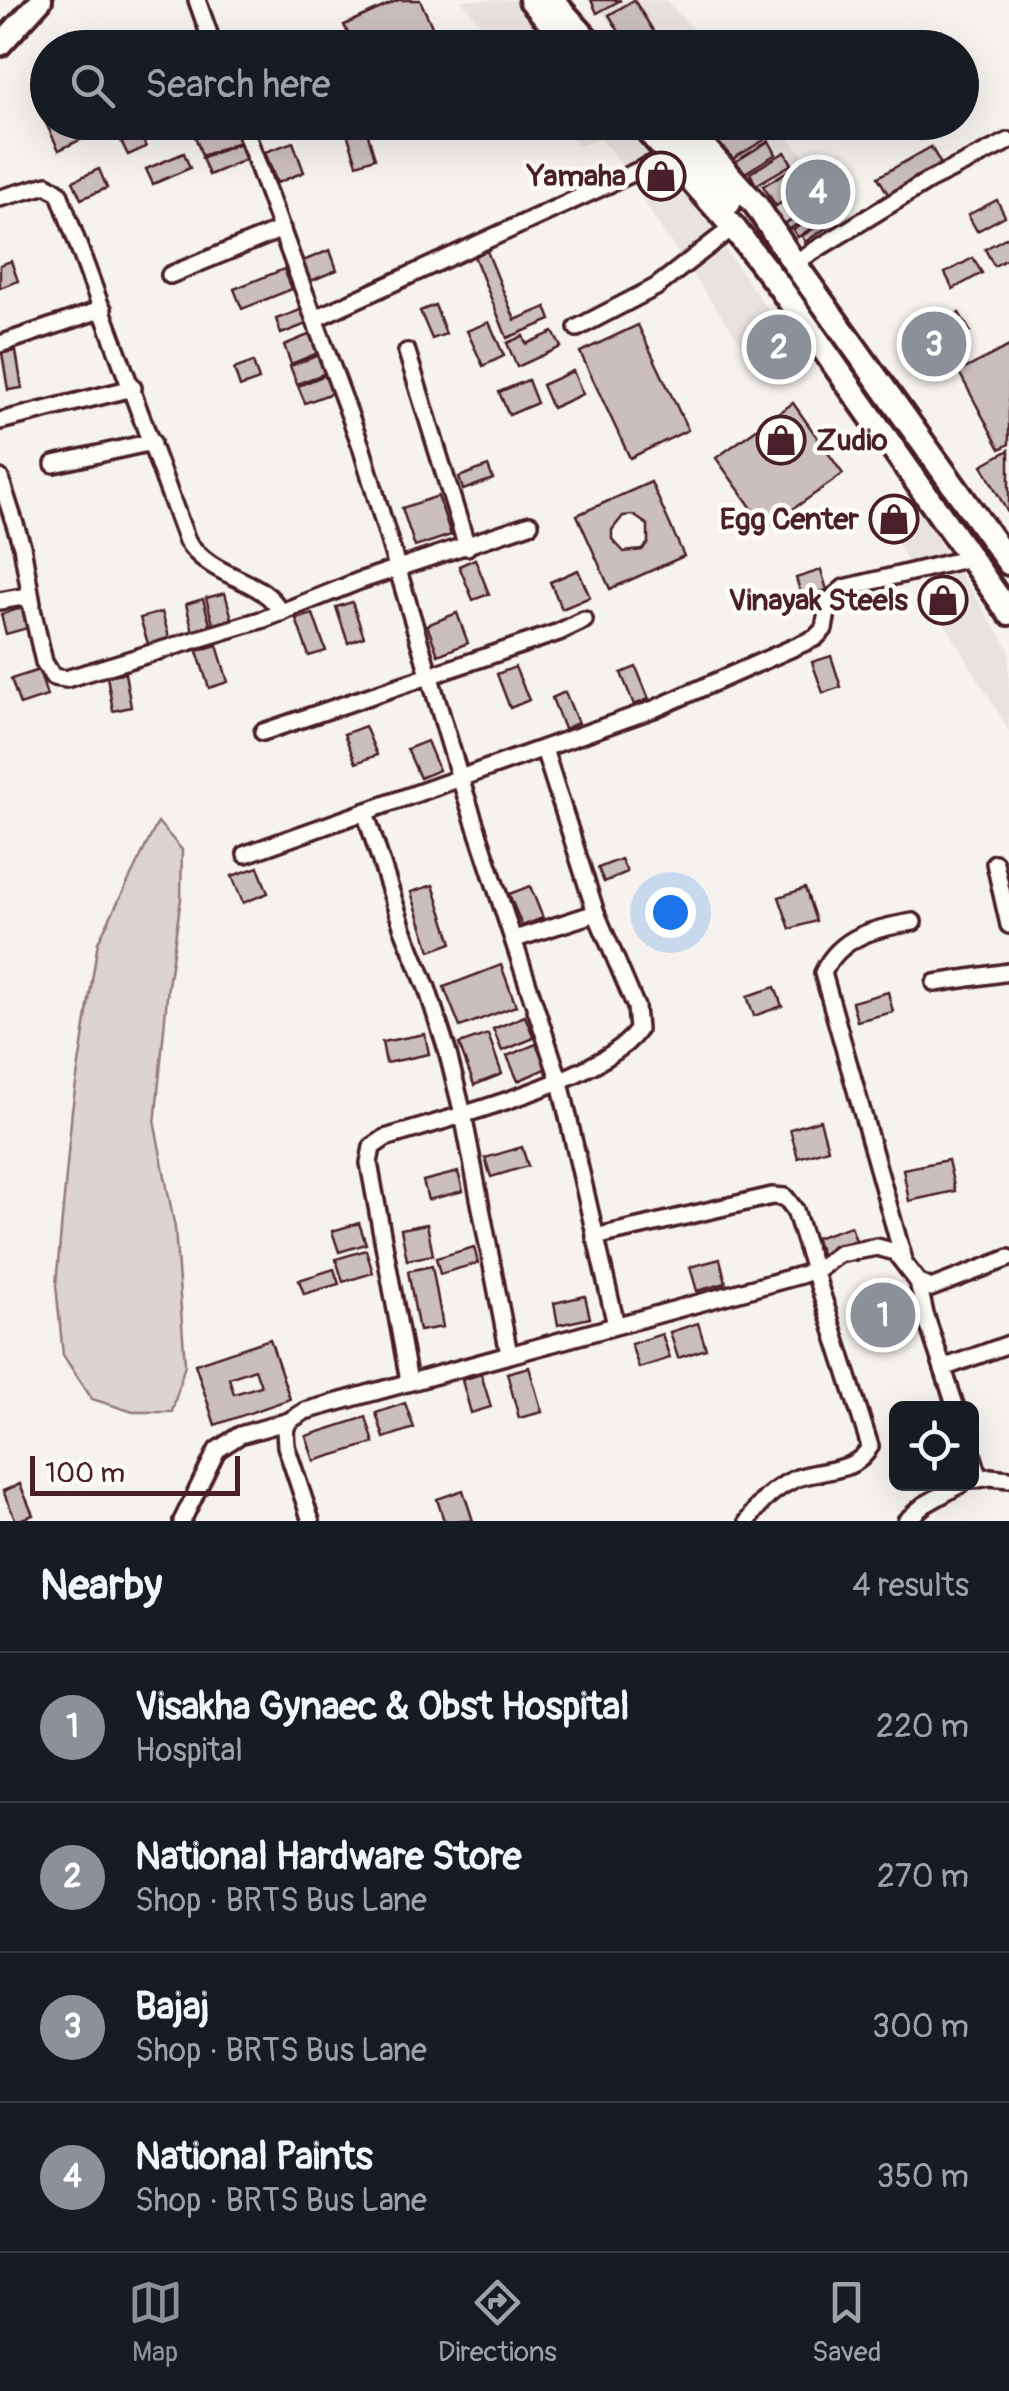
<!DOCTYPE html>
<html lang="en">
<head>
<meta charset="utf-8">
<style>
	:root { --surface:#171b24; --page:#20242c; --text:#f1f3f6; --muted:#9ea1a6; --line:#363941; --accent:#8c9099 }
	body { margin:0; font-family:Pangolin,sans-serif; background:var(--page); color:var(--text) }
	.controls { position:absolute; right:30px; bottom:30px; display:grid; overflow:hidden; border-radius:15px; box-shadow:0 10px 40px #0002 }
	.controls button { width:90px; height:90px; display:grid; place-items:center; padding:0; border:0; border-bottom:2px solid var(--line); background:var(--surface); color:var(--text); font:50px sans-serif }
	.scale { position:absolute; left:30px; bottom:25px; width:210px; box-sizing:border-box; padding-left:10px; border:5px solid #4a1f2b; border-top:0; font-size:28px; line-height:35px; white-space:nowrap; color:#4a1f2b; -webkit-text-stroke:8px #fdfcf7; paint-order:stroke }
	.you { position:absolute; left:670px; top:912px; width:35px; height:35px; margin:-25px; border:8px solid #fff; border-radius:50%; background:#1a73e8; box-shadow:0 0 0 15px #1a73e833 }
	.badge { display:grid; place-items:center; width:65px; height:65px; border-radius:50%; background:var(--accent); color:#fff; font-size:32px; font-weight:700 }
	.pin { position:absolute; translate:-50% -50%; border:5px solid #fff; box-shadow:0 2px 10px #0006 }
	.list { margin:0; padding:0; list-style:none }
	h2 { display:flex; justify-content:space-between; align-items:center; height:130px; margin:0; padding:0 40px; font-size:42px }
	h2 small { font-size:32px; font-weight:400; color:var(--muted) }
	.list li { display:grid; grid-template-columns:65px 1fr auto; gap:30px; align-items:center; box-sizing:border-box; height:150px; padding:0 40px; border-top:2px solid var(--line) }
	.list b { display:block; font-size:38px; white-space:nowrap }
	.list p { margin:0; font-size:32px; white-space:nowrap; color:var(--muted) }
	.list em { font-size:32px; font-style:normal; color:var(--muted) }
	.icon { flex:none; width:55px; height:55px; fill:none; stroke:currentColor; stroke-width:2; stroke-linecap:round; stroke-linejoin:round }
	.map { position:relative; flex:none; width:1009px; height:1521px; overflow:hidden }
	.search { position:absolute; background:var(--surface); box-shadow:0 10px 40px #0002; left:30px; right:30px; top:30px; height:110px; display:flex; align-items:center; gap:25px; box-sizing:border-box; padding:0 35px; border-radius:55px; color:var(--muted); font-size:38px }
	.sheet { height:730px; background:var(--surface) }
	nav { display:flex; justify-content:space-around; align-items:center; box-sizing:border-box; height:140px; border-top:2px solid var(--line); background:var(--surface); font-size:28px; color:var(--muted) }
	nav a { display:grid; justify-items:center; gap:5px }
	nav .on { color:var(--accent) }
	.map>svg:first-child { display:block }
	.built { fill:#e9e3e0 }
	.green { fill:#dcd4d2; stroke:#937a7e; stroke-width:2.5 }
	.building { fill:#cbbfbe; stroke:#4a1f2b; stroke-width:2.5; fill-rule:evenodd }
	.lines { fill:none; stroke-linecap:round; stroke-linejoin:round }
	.minor-casing { stroke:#4a1f2b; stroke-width:22 }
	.secondary-casing { stroke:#4a1f2b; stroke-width:28 }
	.primary-casing { stroke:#4a1f2b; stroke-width:30 }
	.minor { stroke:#fdfcf7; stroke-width:15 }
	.secondary { stroke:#fdfcf7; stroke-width:20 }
	.primary { stroke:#fdfcf7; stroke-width:22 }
	.labels { text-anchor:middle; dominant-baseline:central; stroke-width:9; stroke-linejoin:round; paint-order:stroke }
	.poi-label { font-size:30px; font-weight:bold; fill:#4a1f2b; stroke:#fdfcf7; text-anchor:end }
</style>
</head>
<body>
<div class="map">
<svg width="1009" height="1521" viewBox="0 0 1009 1521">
	<rect width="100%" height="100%" fill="#f6f3ef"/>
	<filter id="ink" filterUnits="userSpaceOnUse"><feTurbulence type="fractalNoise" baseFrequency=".01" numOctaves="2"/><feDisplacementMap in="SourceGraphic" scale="20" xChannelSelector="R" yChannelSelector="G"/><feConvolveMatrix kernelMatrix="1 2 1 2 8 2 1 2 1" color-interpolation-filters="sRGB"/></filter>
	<g filter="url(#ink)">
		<g class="built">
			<polygon points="461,0 516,0 555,47 499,47"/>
			<polygon points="590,0 666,0 709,47 633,47"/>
			<polygon points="560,123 618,123 699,211 801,358 767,381 655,220 620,162 601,139 578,146"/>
			<polygon points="700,123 777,123 862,226 808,259 762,195"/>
			<polygon points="915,504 1009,649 1009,731 884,521"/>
		</g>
		<polygon class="green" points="158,822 182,850 181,899 168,986 155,1125 175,1228 185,1364 172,1412 133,1412 92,1399 63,1355 56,1285 72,1110 98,942"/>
		<g class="building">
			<polygon points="398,0 420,0 434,31 398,48 355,48 344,25"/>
			<polygon points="591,0 621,0 597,13"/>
			<polygon points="634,0 654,32 628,47 609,15"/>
			<polygon points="48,103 48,122 108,122 109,126 59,150 38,107"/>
			<polygon points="190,122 231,122 239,142 202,156"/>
			<polygon points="357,122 364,122 375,158 357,164 345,127"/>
			<polygon points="723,122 763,122 771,136 729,161 710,131"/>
			<polygon points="138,130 146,147 128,155 120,139"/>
			<polygon points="769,141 776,154 743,174 735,162"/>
			<polygon points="293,142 304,172 277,183 265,152"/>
			<polygon points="240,143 247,159 209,175 202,158"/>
			<polygon points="931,147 942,166 889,196 878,177"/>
			<polygon points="785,152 792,164 756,185 750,173"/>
			<polygon points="184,153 190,168 153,184 146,169"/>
			<polygon points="796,166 808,186 776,206 763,186"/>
			<polygon points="840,168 849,183 797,216 787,201"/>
			<polygon points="99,169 107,188 81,199 73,181"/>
			<polygon points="997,200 1005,216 977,231 968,215"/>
			<polygon points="806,211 809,217 788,230 784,224"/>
			<polygon points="818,213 824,220 798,237 793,230"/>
			<polygon points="831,217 835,222 805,242 802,236"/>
			<polygon points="1009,236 1009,258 994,266 985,249"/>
			<polygon points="330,250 337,270 306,283 298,263"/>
			<polygon points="487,251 515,320 546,307 551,320 507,338 474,256"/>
			<polygon points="973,258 982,273 953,289 945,273"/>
			<polygon points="11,261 18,281 0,288 0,265"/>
			<polygon points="284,269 292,289 242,309 234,289"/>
			<polygon points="435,305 446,334 432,339 420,311"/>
			<polygon points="303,309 309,323 281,334 276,319"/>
			<polygon points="959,313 970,331 930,354 919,337"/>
			<polygon points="489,322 504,356 483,366 467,331"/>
			<polygon points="638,325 688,430 630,458 580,352"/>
			<polygon points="553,332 561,347 517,367 507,343 523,336 526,344"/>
			<polygon points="311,334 318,353 291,364 284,345"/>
			<polygon points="1009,346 1009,444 1000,449 959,372"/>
			<polygon points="16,351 22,388 8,390 2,353"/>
			<polygon points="319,355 326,373 297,384 290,366"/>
			<polygon points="253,362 259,380 240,387 234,369"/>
			<polygon points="573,371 583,394 552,408 542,385"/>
			<polygon points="325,375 332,393 305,403 298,386"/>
			<polygon points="528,380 537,403 509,415 499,392"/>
			<polygon points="793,403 843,474 766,528 716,458"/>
			<polygon points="1009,450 1009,515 982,465"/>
			<polygon points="488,466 493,479 463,490 459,477"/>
			<path d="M651 482 684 556 610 589 577 515ZM633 515 648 525V543L642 550 624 552 612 539V530L623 516Z"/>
			<polygon points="438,496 451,535 415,547 402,508"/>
			<polygon points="475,559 489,594 473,600 459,566"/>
			<polygon points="578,570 590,597 562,609 550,582"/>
			<polygon points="821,570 827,590 802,597 796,578"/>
			<polygon points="225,593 234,626 215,631 206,598"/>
			<polygon points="203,599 212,631 194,636 186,604"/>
			<polygon points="352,602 364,637 348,643 336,607"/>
			<polygon points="25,607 31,627 6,634 1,614"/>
			<polygon points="162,612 171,644 150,650 140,618"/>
			<polygon points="457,613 468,643 438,655 427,625"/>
			<polygon points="313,614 326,651 309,656 296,619"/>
			<polygon points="217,645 228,682 209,688 197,651"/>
			<polygon points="831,656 841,687 823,693 812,662"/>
			<polygon points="515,667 529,700 510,708 497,674"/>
			<polygon points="636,667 649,699 634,705 621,673"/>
			<polygon points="39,670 47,696 20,705 11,679"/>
			<polygon points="125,673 131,707 113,711 107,676"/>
			<polygon points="565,692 578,723 564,729 552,698"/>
			<polygon points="365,726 377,755 356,763 344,734"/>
			<polygon points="427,741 439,770 420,778 407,749"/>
			<polygon points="621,859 627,872 604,882 598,868"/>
			<polygon points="258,867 268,893 243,903 232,876"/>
			<polygon points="433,885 452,943 430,951 411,892"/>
			<polygon points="530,886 543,918 522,926 509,894"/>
			<polygon points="805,888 816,921 790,929 779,897"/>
			<polygon points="501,965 516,1006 460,1027 444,987"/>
			<polygon points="775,987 782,1006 754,1016 747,996"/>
			<polygon points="888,992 893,1012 857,1021 852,1002"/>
			<polygon points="525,1016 534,1038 502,1051 493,1029"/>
			<polygon points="425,1034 429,1054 386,1063 382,1042"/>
			<polygon points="488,1034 502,1074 474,1085 459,1044"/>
			<polygon points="536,1044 547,1068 518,1081 507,1056"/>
			<polygon points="820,1120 828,1149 798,1158 790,1129"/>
			<polygon points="522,1147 528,1166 491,1177 485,1158"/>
			<polygon points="948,1160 955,1191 909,1201 903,1169"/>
			<polygon points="458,1172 463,1191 428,1200 423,1181"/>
			<polygon points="359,1223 366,1244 339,1252 332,1231"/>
			<polygon points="427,1224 433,1255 407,1260 401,1229"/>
			<polygon points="851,1226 857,1244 822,1256 815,1238"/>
			<polygon points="474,1247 478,1263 440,1274 436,1258"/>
			<polygon points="366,1250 373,1273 343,1282 336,1259"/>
			<polygon points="720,1259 726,1283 697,1291 690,1267"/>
			<polygon points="432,1266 443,1327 419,1331 408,1271"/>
			<polygon points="334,1269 339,1284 304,1294 299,1280"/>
			<polygon points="897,1290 910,1326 877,1338 865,1301"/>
			<polygon points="585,1296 590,1318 558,1325 554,1303"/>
			<polygon points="698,1323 706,1349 678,1358 670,1332"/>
			<polygon points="662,1334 670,1358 639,1368 631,1344"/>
			<path d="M270 1339 290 1399 215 1425 195 1364ZM255 1369 261 1386 234 1394 229 1378Z"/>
			<polygon points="529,1367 542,1412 519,1418 507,1373"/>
			<polygon points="481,1374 491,1407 471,1413 462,1380"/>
			<polygon points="405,1403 414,1428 384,1438 376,1413"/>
			<polygon points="366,1417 374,1443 314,1461 306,1436"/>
			<polygon points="20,1484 33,1515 16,1521 3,1491"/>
			<polygon points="463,1490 473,1521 444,1521 437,1499"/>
		</g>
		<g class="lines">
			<g class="minor-casing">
				<g id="minor">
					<polyline points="197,0 214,48"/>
					<polyline points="539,48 564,38"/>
					<polyline points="242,122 361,446 460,778 560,1082 616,1325"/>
					<path d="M0 198 47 185 59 193 187 541C214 581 264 577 281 613"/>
					<polyline points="794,263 928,181 1009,141"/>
					<polyline points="170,275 282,229"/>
					<polyline points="314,319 670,156"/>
					<polyline points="577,328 656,287 733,227"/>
					<polyline points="0,344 103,309"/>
					<polyline points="407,352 467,547"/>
					<polyline points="0,421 133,388"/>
					<polyline points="54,464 152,442"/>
					<polyline points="0,478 22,546 32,604"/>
					<polyline points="0,601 22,597 30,600 44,662 53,677 66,679 264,619 359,581 530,524"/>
					<polyline points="263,732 559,632 584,620"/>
					<polyline points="365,812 403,929 427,988 447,1050 463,1114 509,1354"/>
					<polyline points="246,854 654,709 815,638 824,629 829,601 844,588 970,558"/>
					<polyline points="995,863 1009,925"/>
					<polyline points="515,939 596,913"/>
					<polyline points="935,983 1009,972"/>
					<path d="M595 1237 772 1196 785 1197 795 1210 870 1446C858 1473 822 1469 797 1478 776 1487 760 1501 748 1521"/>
					<path d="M903 1257 823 973C840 936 876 928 913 922"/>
					<polyline points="918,1282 925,1314 956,1408"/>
					<polyline points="943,1368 1009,1344"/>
					<path d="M409 1381 369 1163 372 1147 385 1138C444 1120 605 1079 638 1030L636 1007 596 913 544 749"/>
					<polyline points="972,1454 979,1477"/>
					<polyline points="972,1480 990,1477 1009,1479"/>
					<polyline points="182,1521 217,1450 240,1435 289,1421"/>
					<polyline points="311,1521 286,1446 285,1430 289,1421 305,1411 801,1275 820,1268 839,1254 877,1247 895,1252 918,1282 931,1288 1009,1258"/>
					<polyline points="906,1521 924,1505 961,1484"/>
				</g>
			</g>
			<g class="secondary-casing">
				<polyline id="secondary" points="0,45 41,0"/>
			</g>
			<g class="primary-casing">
				<g id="primary">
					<polyline points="531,0 572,48"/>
					<polyline points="552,0 595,48"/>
					<polyline points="640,122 733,227 779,286 1009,613"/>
					<polyline points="662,122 706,171 729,203"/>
					<polyline points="697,139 756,205 794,263 1009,563"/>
				</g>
			</g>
			<use href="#minor" class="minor"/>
			<use href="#secondary" class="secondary"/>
			<use href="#primary" class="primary"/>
		</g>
	</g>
	<defs>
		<g id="shop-ring" transform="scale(2.5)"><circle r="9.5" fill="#fdfcf7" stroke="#4a1f2b" stroke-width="1.5"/><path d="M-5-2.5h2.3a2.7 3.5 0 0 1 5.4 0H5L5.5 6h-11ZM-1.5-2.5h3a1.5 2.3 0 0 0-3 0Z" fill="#4a1f2b"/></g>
	</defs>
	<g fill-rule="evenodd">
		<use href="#shop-ring" x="661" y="176"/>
		<use href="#shop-ring" x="781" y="440"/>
		<use href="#shop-ring" x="894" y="519"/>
		<use href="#shop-ring" x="943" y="600"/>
	</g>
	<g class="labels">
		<g class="poi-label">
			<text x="626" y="176">Yamaha</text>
			<text x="816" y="440" text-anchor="start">Zudio</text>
			<text x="859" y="519">Egg Center</text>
			<text x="908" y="600">Vinayak Steels</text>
		</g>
	</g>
</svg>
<div class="controls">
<button><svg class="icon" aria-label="locate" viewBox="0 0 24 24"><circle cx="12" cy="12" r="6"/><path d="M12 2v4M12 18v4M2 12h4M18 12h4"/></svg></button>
</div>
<div class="scale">100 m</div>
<div class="you"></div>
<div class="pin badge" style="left:883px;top:1315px">1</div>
<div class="pin badge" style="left:779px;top:347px">2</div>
<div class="pin badge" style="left:934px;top:344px">3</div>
<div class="pin badge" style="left:818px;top:192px">4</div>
<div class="search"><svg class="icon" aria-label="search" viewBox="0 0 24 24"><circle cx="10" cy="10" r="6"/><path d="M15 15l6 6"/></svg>Search here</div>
</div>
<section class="sheet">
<h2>Nearby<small>4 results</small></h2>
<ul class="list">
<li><span class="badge">1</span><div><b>Visakha Gynaec &amp; Obst Hospital</b><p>Hospital</p></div><em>220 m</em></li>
<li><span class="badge">2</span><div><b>National Hardware Store</b><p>Shop · BRTS Bus Lane</p></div><em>270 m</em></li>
<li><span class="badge">3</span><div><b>Bajaj</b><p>Shop · BRTS Bus Lane</p></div><em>300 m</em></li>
<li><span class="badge">4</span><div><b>National Paints</b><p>Shop · BRTS Bus Lane</p></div><em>350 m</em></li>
</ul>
</section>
<nav>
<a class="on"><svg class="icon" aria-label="map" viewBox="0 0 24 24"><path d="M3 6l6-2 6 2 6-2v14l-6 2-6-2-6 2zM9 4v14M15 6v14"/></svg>Map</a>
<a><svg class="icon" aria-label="directions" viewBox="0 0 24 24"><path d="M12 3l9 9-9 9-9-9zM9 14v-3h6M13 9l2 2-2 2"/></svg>Directions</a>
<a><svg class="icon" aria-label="saved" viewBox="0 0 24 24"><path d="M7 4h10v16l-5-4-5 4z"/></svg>Saved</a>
</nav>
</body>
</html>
